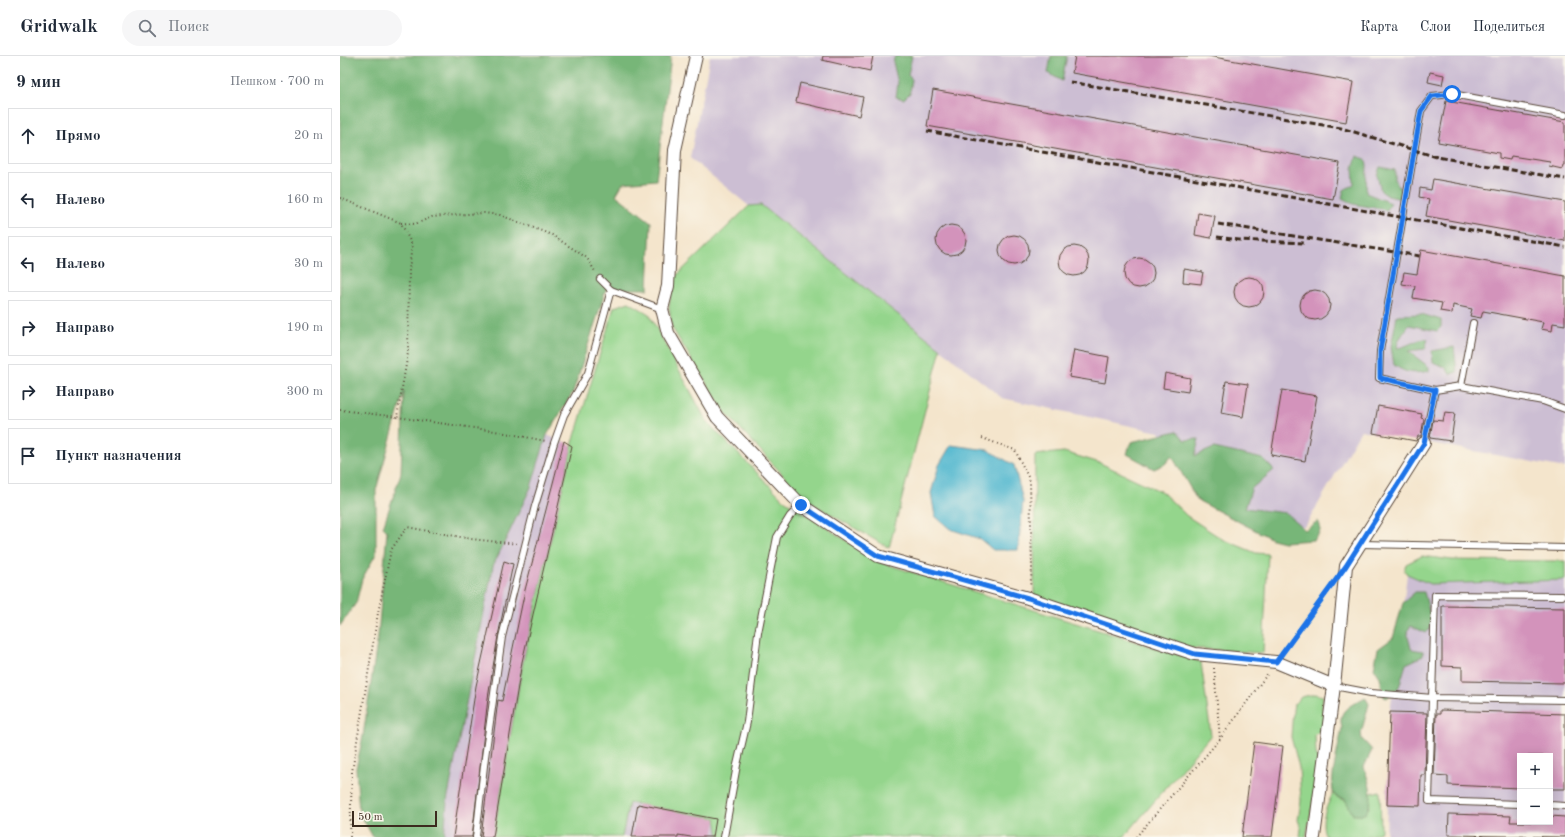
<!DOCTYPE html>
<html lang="ru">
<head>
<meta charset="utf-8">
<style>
	:root { --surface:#fff; --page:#f6f6f7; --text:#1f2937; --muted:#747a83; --line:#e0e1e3 }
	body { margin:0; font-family:"Old Standard TT",serif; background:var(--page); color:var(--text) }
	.controls { position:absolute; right:12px; bottom:12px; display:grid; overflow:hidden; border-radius:0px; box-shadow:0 2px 10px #0003 }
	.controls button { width:36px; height:36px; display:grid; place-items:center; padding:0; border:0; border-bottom:1px solid var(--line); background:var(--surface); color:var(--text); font:20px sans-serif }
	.scale { position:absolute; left:12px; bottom:10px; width:85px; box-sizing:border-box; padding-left:4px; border:2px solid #3b2a1e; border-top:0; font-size:11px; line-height:14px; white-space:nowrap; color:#3b2a1e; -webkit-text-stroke:3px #fbf7ec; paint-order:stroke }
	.stop { position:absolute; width:12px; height:12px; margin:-9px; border:3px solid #1a73e8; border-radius:50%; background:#fff }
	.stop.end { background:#1a73e8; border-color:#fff; box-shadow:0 1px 4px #0008 }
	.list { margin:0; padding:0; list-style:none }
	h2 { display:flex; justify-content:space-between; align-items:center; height:52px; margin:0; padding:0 16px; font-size:17px }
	h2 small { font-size:13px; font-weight:400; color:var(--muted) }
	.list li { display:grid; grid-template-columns:26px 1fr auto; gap:12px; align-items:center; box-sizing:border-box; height:56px; margin:0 8px 8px; padding:0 8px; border:1px solid var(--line); border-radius:0px }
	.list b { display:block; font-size:15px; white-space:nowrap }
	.list em { font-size:13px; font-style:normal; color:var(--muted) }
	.icon { flex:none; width:22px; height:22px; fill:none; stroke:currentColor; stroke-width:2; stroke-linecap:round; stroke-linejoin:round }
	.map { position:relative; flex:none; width:1225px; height:781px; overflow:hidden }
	header { display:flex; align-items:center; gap:24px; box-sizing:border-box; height:56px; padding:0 20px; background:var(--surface); border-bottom:1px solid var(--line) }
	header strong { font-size:19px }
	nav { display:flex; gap:22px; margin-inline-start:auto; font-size:14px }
	.search { width:280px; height:36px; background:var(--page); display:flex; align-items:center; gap:10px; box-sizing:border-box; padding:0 14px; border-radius:22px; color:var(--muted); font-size:15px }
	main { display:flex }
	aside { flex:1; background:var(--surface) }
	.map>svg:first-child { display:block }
	.industrial { fill:#ccbed3; fill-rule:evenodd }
	.green { fill:#94d58c; stroke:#688055 }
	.forest { fill:#77b678; stroke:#59704b }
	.water { fill:#51b7cf; stroke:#467076 }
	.building { fill:#d393bb }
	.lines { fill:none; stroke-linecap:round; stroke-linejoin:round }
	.lane-casing { stroke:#574638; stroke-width:8 }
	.street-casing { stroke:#574638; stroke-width:14 }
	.path { stroke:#574638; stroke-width:2; stroke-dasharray:1 3; stroke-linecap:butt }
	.lane { stroke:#fff; stroke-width:6 }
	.street { stroke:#fff; stroke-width:12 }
	.rail { stroke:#3b2a1e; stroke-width:3; stroke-dasharray:6 3; stroke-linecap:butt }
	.route { stroke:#1a73e8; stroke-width:5 }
</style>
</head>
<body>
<header>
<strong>Gridwalk</strong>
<div class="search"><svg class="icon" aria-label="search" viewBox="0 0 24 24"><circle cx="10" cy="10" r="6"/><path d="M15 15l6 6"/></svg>Поиск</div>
<nav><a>Карта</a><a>Слои</a><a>Поделиться</a></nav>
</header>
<main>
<aside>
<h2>9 мин<small>Пешком · 700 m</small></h2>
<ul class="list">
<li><svg class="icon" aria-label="ahead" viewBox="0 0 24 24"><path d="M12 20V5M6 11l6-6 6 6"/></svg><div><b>Прямо</b></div><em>20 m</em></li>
<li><svg class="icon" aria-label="left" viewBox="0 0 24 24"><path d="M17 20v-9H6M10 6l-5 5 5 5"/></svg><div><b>Налево</b></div><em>160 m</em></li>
<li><svg class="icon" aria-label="left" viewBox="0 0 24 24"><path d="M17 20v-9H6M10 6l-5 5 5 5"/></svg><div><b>Налево</b></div><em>30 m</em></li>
<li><svg class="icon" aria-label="right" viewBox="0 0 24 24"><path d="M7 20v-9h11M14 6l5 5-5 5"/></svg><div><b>Направо</b></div><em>190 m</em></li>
<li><svg class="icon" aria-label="right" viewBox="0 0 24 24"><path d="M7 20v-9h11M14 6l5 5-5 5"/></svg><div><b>Направо</b></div><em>300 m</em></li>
<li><svg class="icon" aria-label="arrive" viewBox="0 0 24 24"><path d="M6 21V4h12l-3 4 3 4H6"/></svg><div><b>Пункт назначения</b></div></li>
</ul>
</aside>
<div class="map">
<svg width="1225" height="781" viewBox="0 0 1225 781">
	<rect width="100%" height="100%" fill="#fbf7ec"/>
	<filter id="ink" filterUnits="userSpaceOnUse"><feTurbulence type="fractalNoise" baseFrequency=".025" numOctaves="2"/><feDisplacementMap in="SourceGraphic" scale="8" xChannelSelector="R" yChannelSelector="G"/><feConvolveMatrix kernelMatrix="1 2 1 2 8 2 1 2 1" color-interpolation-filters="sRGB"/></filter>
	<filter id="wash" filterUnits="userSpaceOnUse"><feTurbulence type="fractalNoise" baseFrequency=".012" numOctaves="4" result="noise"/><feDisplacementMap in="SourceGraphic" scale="16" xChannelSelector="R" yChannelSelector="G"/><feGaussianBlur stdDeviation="0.9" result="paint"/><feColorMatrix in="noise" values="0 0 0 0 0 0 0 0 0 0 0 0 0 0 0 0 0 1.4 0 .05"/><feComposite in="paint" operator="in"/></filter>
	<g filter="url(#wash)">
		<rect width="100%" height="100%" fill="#f4e5cc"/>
		<g class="industrial">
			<polygon points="370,0 1225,0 1225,412 1021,374 966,469 932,483 857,444 819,376 662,342 421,149 409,150 350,102"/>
			<polygon points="207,379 232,390 183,606 153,781 104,781 107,745 153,510 191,431"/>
			<path d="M1067 518 1225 523V781H1046L1050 656ZM1180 700H1210V766H1180Z"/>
			<polygon points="289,747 376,763 379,781 282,781"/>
		</g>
		<g class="green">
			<polygon points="421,149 601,293 549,492 466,444 384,355 332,272 329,251 333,223 409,150"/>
			<polygon points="289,246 309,258 367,366 444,444 539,506 861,606 871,679 784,781 379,781 376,762 289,747 282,781 153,781 183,606 232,390 274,251"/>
			<polygon points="724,396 760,407 822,436 847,460 882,483 916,497 928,498 923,597 850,592 694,542 695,399"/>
			<polygon points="1082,500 1112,504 1225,505 1225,524 1090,528 1067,518 1064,514 1066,508"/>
			<polygon points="976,638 983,640 982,652 986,660 984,671 975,679 976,697 980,711 966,781 960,781 961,772 958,764 961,745 959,711 951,681 953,654 954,648 961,641"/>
			<path d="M1040 735 1041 775 1039 777 1025 781H986C979 765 986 752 993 737L996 741 1029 752 1031 737Z"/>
		</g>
		<g class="forest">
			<polygon points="0,0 331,0 316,124 283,127 276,139 311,166 308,233 266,233 233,336 207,379 191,431 153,510 107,745 104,781 33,781 19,756 16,712 23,680 38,580 47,475 43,471 61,417 64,336 36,434 36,498 22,523 16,547 0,570"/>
			<polygon points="555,0 572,0 568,19 572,23 570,37 564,43 556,41 558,27 553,6"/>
			<polygon points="711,0 727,0 722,25 708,17"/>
			<polygon points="1017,100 1025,103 1027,109 1026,137 1051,147 1047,154 1013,148 1002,142 1004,134 1014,128 1013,112"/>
			<polygon points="1040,111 1055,114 1055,124 1063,137 1061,143 1048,140 1041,135 1037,119"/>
			<path d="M1081 258 1101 264V271L1097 275 1069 269 1058 285 1057 292C1068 291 1077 282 1088 283L1085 293 1068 295 1089 311V315C1074 318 1067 318 1054 309L1051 291 1057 259Z"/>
			<polygon points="1114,291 1117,316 1110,318 1105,311 1093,306 1092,295"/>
			<path d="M837 375 845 384 859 383 855 400 874 392 923 403 934 414 912 432 905 452 946 457 965 474 978 465C983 473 979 479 973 484L944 486 932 483 857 444 832 400 825 408 814 413 787 398 791 386Z"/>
			<polygon points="1075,536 1084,536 1091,562 1089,574 1086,577 1071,570 1067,575 1071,593 1083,595 1083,600 1066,608 1059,631 1047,642 1044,641 1040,621 1034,612 1038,593 1053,582 1063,547"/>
			<path d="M1025 641 1029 648 1021 677 1022 683 1032 694 1024 711C1029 728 1036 742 1025 758L1013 759 1005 743C1001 742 996 742 994 738 988 729 1000 685 1002 672 997 653 1011 650 1025 641Z"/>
		</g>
		<polygon class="water" points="611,389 648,394 674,409 683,445 678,494 653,494 640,483 610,473 595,460 591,437 599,409"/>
		<g id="blocks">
			<g class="building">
				<polygon points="483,0 533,0 530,15 482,4"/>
				<polygon points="735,0 868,0 1013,26 1006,66 732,17"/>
				<polygon points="1090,16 1104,19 1102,29 1088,26"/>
				<polygon points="460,27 523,41 519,60 456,46"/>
				<polygon points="593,34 1000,107 993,143 587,70"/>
				<polygon points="1106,45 1225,66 1225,109 1223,109 1222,113 1209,110 1210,106 1171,100 1170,104 1159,102 1159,97 1098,86"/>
				<polygon points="1093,123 1225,146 1225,185 1086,160 1089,143 1079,141 1080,132 1091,134"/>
				<polygon points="858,157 875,160 871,182 855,179"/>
				<circle cx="611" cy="184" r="15"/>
				<circle cx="674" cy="194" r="15"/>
				<circle cx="734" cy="205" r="15"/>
				<polygon points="1081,194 1225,220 1225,269 1213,267 1212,275 1201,273 1203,266 1143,255 1141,262 1130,260 1132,253 1113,249 1112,257 1100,255 1102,247 1073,242 1075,230 1062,228 1064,216 1077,218"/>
				<circle cx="799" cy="217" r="15"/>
				<polygon points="844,213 863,216 861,228 843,226"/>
				<circle cx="909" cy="236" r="15"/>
				<circle cx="975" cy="249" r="15"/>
				<polygon points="734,294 769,301 765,327 729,321"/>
				<polygon points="825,317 850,322 848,336 823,332"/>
				<polygon points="886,325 908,328 903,361 881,357"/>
				<polygon points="942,334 977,340 965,405 931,399"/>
				<polygon points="1038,350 1082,358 1081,362 1084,363 1081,380 1078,380 1076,385 1033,377"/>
				<polygon points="1105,356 1115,357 1111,385 1090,382 1093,364 1103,365"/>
				<polygon points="224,385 232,390 182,606 153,781 141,781 158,644 162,645 185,534"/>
				<polygon points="164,505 173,508 158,580 148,642 132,781 113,781 136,630"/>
				<polygon points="1102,550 1225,552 1225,627 1122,625 1122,611 1102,610"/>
				<polygon points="1100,654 1225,658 1225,733 1210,733 1210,700 1180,700 1180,732 1108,729 1108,720 1094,719 1096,658 1100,658"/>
				<polygon points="1050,656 1087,657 1085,719 1081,719 1080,750 1047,749"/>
				<polygon points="914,686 943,690 932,781 902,781"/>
				<polygon points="298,748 376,763 373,781 351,781 338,779 338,781 292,781"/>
				<polygon points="1109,758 1171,760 1170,766 1210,766 1210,760 1225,761 1225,781 1108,779"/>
			</g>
		</g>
	</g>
	<g filter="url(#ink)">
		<use href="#blocks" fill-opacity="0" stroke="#574638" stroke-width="1"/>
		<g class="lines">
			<g class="lane-casing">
				<g id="lane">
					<polyline points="260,223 271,234"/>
					<polyline points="1121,330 1203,345 1225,353"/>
					<polyline points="1095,334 1121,330 1133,267"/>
					<polyline points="1084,387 1095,334 1039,322 1040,295 1081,55 1092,40 1112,38 1225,59"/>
					<polyline points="1020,488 1225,492"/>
					<polyline points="994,630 1031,637 1093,642 1225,644"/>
					<polyline points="1180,748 1089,745 1095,539 1222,540"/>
					<polyline points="1210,749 1225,750"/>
					<polyline points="136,781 145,701 162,581 195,450 214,387 224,359 248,317 271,234 322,253"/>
					<polyline points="384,781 397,709 407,666 418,577 437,481 450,460 461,449"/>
				</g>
			</g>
			<g class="street-casing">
				<g id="street">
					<polyline points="356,0 335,94 328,230 322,253 328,277 377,361 461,449 538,500 688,542 855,598 936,606 994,630"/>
					<polyline points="974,781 994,630 1006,510 1084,387"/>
				</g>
			</g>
			<g class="path">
				<polyline points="0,142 61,167 72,189 69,214 68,297 57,361 155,375 206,385"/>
				<polyline points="61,167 75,168 92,161 114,159 144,157 160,159 212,179 247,202 256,217"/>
				<polyline points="0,354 57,361"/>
				<polyline points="642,382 675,394 690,425 692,514 690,531"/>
				<polyline points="942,597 992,530"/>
				<polyline points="874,612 880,683"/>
				<polyline points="10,781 12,716 38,557 51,494 67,471 131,483 178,488"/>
				<polyline points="796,781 880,683 928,617"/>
			</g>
			<use href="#lane" class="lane"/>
			<use href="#street" class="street"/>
			<g class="rail">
				<polyline points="730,26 1001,72 1097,101 1225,123"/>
				<polyline points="587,75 1225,191"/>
				<polyline points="878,168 1080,200"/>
				<polyline points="877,181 899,184 965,187"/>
			</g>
		</g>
	</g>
	<g class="lines" filter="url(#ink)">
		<polyline class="route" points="461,449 538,500 688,542 855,598 936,606 1006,510 1084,387 1095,334 1040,322 1040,295 1081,55 1092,40 1112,38"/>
	</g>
</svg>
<div class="controls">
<button>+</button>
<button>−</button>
</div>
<div class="scale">50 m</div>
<div class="stop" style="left:1112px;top:38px"></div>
<div class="stop end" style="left:461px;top:449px"></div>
</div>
</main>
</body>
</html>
